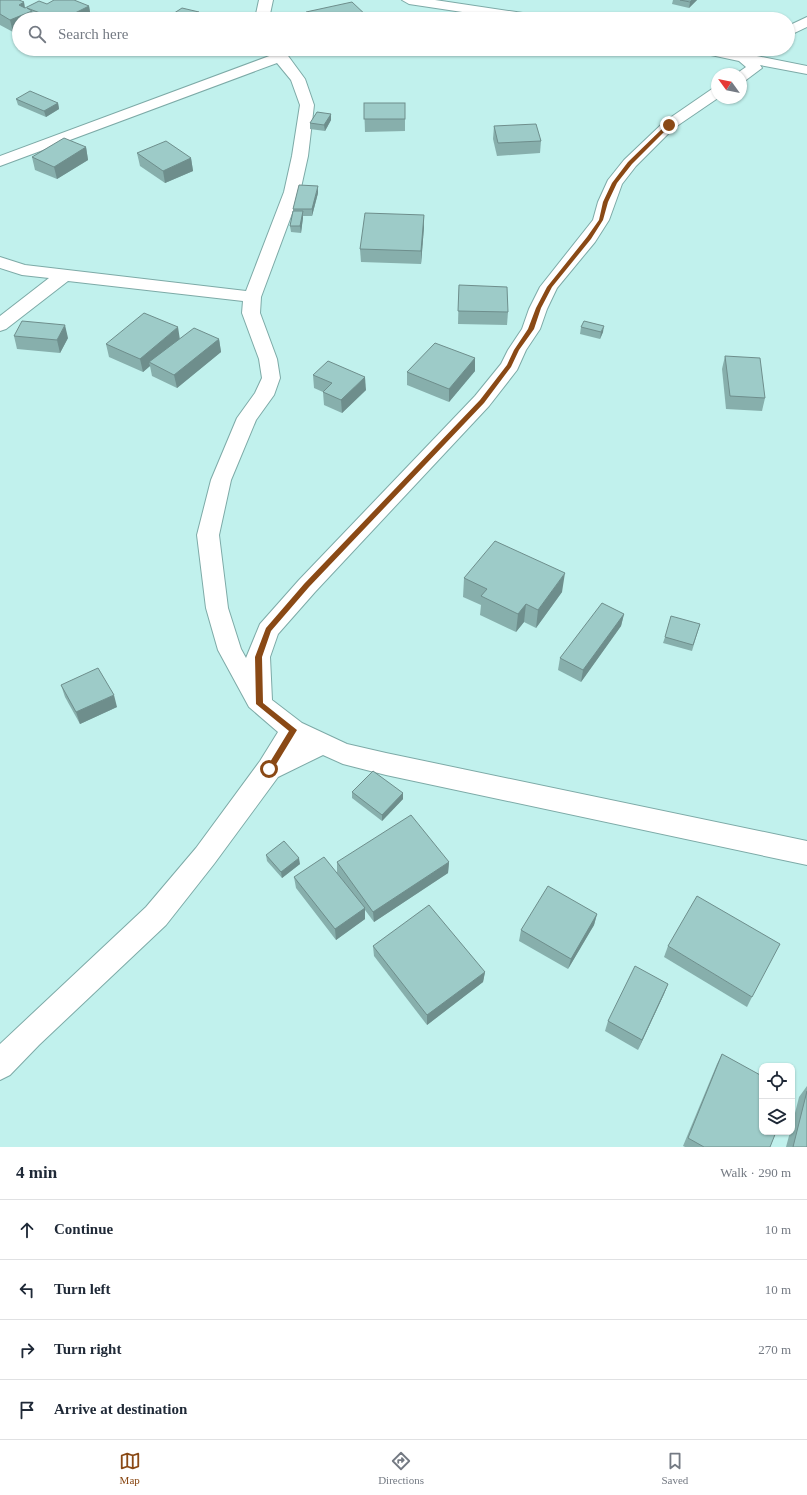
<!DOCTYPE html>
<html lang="en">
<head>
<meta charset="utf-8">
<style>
	:root { --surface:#fff; --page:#f6f6f7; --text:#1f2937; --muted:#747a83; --line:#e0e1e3; --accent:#8a4915 }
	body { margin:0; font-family:"Times New Roman",serif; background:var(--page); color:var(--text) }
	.controls { position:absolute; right:12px; bottom:12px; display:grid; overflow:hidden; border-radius:8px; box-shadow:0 1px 3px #0004 }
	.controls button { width:36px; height:36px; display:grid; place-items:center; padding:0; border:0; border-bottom:1px solid var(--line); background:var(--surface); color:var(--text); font:20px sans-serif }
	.compass { position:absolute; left:711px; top:68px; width:36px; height:36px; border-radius:50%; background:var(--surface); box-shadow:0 1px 3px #0004; rotate:303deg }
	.stop { position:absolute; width:12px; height:12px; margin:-9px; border:3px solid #8a4915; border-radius:50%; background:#fff }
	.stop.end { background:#8a4915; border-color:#fff; box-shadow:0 1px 4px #0008 }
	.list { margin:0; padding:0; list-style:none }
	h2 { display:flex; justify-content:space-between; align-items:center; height:52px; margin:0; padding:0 16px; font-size:17px }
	h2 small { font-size:13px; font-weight:400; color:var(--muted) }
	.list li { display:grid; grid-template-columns:26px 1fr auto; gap:12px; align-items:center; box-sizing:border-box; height:60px; padding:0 16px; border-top:1px solid var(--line) }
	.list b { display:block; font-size:15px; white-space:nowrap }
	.list em { font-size:13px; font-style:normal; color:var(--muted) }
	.icon { flex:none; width:22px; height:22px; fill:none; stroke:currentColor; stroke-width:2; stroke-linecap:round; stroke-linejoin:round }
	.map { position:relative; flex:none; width:807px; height:1147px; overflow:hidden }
	.search { position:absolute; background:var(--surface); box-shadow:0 1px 3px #0004; left:12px; right:12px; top:12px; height:44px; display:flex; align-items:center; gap:10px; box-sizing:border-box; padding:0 14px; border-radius:22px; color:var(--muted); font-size:15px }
	.sheet { height:292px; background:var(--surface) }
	nav { display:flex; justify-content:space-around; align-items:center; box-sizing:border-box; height:56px; border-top:1px solid var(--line); background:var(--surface); font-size:11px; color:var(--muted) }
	nav a { display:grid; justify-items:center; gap:2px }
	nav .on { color:var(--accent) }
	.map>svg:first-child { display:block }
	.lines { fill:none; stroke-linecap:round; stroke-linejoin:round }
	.minor-casing { stroke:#7daaa7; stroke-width:2 }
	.minor { fill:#fff; fill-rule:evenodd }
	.wall { fill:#87afac }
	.shaded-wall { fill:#6e8e8c }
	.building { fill:#9dcbc8; stroke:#6e8e8c }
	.route { fill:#8a4915 }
</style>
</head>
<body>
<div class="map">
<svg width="807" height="1147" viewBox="0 0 807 1147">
	<rect width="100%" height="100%" fill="#c1f1ed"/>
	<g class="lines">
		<g class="minor-casing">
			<g id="minor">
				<polygon points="259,0 273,0 270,14 272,19 258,19 256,14"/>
				<polygon points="402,0 435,0 536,15 541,16 543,19 509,19 409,4"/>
				<polygon points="807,17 807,27 788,36 788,26"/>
				<polygon points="269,49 283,49 305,79 314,105 308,156 300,192 261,297 260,313 277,359 280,378 274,395 256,420 231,480 219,535 228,608 241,649 246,658 260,624 299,580 475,396 501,364 508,350 522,329 529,309 540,287 593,220 598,202 608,180 624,160 664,122 712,89 717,88 718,98 674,128 636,166 622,184 609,220 595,242 557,288 547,309 540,329 526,350 517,370 489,406 315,592 278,634 270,657 272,700 302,723 347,744 386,753 807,841 807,865 386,775 343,764 323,755 278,777 214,864 166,925 39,1045 10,1075 0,1080 0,1044 146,907 196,848 260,761 278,732 249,707 218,650 206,608 197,535 211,480 237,418 255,393 262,378 259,359 242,313 243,301 68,281 6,329 0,331 0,316 49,278 22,275 0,268 0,257 25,265 246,291 284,192 292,156 300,105 291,80 277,63 0,166 0,156 272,55"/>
				<polygon points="695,49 723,49 742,53 746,52 752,55 807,66 807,74 760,65 762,68 746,80 741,81 741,74 736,74 746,67 739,61 697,52"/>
			</g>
		</g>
		<use href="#minor" class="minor"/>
	</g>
	<g class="wall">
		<polygon points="0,0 25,8 47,4 89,6 91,18 89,19 19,19 19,29 13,32 0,25"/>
		<polygon points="673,0 697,0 689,8 672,4"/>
		<polygon points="306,12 369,18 369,19 307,19"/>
		<polygon points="16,99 58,103 59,109 46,117 18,105"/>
		<polygon points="364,103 405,119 405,131 365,132"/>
		<polygon points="331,114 331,120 325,131 310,129 310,123"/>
		<polygon points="494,126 541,141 540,153 497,156 493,139"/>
		<polygon points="86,147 88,160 57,179 35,170 32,157"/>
		<polygon points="137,153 191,158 193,171 165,183 140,166"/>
		<polygon points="318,193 312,216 303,216 301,233 291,232 290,226 293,211 293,209"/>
		<polygon points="424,215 424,227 421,264 361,262 360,249"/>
		<polygon points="459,285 508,312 507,325 458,324"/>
		<polygon points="581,327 603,332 600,339 580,334"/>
		<polygon points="14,336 68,338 60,353 17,349"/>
		<polygon points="180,339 219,339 221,352 177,388 152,376 150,366 143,372 109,357 106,344"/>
		<polygon points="725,356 765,398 762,411 726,409 722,369"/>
		<polygon points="475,358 475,371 449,402 407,385 407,372"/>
		<polygon points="313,375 366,390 342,413 324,405 323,392 314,388"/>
		<polygon points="464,578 562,592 536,628 524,622 516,632 480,615 481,605 463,597"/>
		<polygon points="624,614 621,626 581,682 558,670 560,658"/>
		<polygon points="700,624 692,651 663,643 665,637"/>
		<polygon points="61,685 117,707 80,724 65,697"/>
		<polygon points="352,792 403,799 382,821 352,798"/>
		<polygon points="266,855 300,864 282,878 267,861"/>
		<polygon points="337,862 449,862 448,873 374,922 365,910 365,919 336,940 296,888 294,877 347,886 337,873"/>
		<polygon points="597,914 594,925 568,969 519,941 521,930"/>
		<polygon points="373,946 485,972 483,982 427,1025 374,956"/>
		<polygon points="668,946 752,997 747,1007 664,957"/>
		<polygon points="668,984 664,994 638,1050 605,1031 608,1021"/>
		<polygon points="722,1054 770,1147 685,1147 683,1146 717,1064"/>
		<polygon points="807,1086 807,1147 786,1147 790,1132 792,1132 792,1125 799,1097"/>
	</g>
	<g class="shaded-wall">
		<polygon points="692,0 697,0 689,8 690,2"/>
		<polygon points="24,2 26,13 32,11 33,19 19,19 19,29 13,32 10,20 19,5"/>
		<polygon points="89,6 91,18 89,19 63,19"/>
		<polygon points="199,12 200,19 189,19"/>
		<polygon points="58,103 59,109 46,117 44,111"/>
		<polygon points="331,114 331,120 325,131 324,125"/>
		<polygon points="86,147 88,160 57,179 54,167"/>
		<polygon points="191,158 193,171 165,183 163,171"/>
		<polygon points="318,186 318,193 312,216 312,209"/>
		<polygon points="303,211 303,218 301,233 300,226"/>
		<polygon points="424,215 424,227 421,264 421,251"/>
		<polygon points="65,325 68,338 60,353 57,340"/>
		<polygon points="604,326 603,332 600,339 601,332"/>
		<polygon points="178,327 180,340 149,362 150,366 143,372 140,359"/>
		<polygon points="219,339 221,352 177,388 174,375"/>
		<polygon points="475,358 475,371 449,402 449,389"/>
		<polygon points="365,377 366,390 342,413 341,400"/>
		<polygon points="565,573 562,592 536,628 538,610"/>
		<polygon points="526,604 524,622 516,632 518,614"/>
		<polygon points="624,614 621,626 581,682 583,670"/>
		<polygon points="114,695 117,707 80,724 76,712"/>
		<polygon points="403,793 403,799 382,821 382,815"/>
		<polygon points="299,858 300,864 282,878 281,872"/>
		<polygon points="449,862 448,873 374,922 373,912"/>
		<polygon points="365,908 365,919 336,940 335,929"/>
		<polygon points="597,914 594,925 568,969 571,959"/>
		<polygon points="485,972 483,982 427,1025 427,1015"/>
		<polygon points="668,984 664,994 638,1050 642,1040"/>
	</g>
	<g class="building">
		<polygon points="0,0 19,0 24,2 19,5 25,8 39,1 47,4 54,0 74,0 89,6 63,19 56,19 27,8 32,11 10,20 0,14"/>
		<polygon points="680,0 692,0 690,2"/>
		<polygon points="352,2 369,18 365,19 313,19 306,12"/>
		<polygon points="182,8 199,12 189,19 165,19"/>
		<polygon points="30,91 58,103 44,111 16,99"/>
		<rect x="364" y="103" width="41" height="16"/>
		<polygon points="317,112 331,114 324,125 310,123"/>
		<polygon points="536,124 541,141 498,143 494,126"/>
		<polygon points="64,138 86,147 54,167 32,157"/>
		<polygon points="166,141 191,158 163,171 137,153"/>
		<polygon points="299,185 318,186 312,209 293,209"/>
		<polygon points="293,211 303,211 300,226 290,226"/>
		<polygon points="365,213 424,215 421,251 360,249"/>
		<polygon points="459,285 507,287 508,312 458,311"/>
		<polygon points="144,313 178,327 140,359 106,344"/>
		<polygon points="22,321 65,325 57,340 14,336"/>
		<polygon points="584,321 604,326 601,332 581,327"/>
		<polygon points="194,328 219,339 174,375 149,362"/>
		<polygon points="435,343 475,358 449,389 407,372"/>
		<polygon points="725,356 760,358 765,398 730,396"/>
		<polygon points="328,361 365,377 341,400 323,392 332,383 313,375"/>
		<polygon points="495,541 565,573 538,610 526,604 518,614 481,596 487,589 464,578"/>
		<polygon points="602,603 624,614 583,670 560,658"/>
		<polygon points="671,616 700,624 693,645 665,637"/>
		<polygon points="98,668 114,695 76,712 61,685"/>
		<polygon points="373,771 403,793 382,815 352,792"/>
		<polygon points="411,815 449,862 373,912 337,862"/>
		<polygon points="284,841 299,858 281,872 266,855"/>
		<polygon points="324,857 365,908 335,929 294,877"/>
		<polygon points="548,886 597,914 571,959 521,930"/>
		<polygon points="697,896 780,944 752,997 668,946"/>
		<polygon points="429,905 485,972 427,1015 373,946"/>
		<polygon points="635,966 668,984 642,1040 608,1021"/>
		<polygon points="722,1054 762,1076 762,1132 776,1132 770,1147 704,1147 688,1138"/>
		<polygon points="807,1091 807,1147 793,1147"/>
	</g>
	<polygon class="route" points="667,124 671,125 632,164 617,183 608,202 603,220 591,239 552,287 541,308 534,329 519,350 511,367 484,403 309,587 271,631 262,657 263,703 297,730 272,771 267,771 267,767 289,731 256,704 255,657 266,628 304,584 480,400 507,365 514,350 528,329 536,308 547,287 587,237 599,220 603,202 612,183 628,162"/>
</svg>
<div class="controls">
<button><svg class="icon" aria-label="locate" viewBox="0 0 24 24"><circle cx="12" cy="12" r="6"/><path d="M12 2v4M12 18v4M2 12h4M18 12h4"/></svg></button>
<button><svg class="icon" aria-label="layers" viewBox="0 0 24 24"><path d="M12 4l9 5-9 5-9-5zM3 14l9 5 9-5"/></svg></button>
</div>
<svg class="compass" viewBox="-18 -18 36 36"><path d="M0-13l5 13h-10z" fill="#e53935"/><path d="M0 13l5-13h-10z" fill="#747a83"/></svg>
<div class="stop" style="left:269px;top:769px"></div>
<div class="stop end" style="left:669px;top:125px"></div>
<div class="search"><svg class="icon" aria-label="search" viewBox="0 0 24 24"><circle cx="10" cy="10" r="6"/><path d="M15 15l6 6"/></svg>Search here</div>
</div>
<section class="sheet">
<h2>4 min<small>Walk · 290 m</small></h2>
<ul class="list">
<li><svg class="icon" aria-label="ahead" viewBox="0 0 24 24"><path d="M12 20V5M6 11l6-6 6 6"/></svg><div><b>Continue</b></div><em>10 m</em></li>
<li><svg class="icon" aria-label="left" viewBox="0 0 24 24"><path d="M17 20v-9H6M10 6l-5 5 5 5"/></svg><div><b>Turn left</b></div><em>10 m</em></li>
<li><svg class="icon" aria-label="right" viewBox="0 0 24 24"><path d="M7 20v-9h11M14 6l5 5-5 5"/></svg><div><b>Turn right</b></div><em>270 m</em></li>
<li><svg class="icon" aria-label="arrive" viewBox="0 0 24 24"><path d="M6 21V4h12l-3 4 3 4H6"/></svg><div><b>Arrive at destination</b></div></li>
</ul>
</section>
<nav>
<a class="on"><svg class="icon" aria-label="map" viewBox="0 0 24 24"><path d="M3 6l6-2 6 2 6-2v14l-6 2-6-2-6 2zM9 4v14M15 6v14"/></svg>Map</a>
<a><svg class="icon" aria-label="directions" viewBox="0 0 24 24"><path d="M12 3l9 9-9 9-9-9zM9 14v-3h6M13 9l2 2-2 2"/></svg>Directions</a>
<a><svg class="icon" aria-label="saved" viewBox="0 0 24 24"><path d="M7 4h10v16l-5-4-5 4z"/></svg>Saved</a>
</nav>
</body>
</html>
